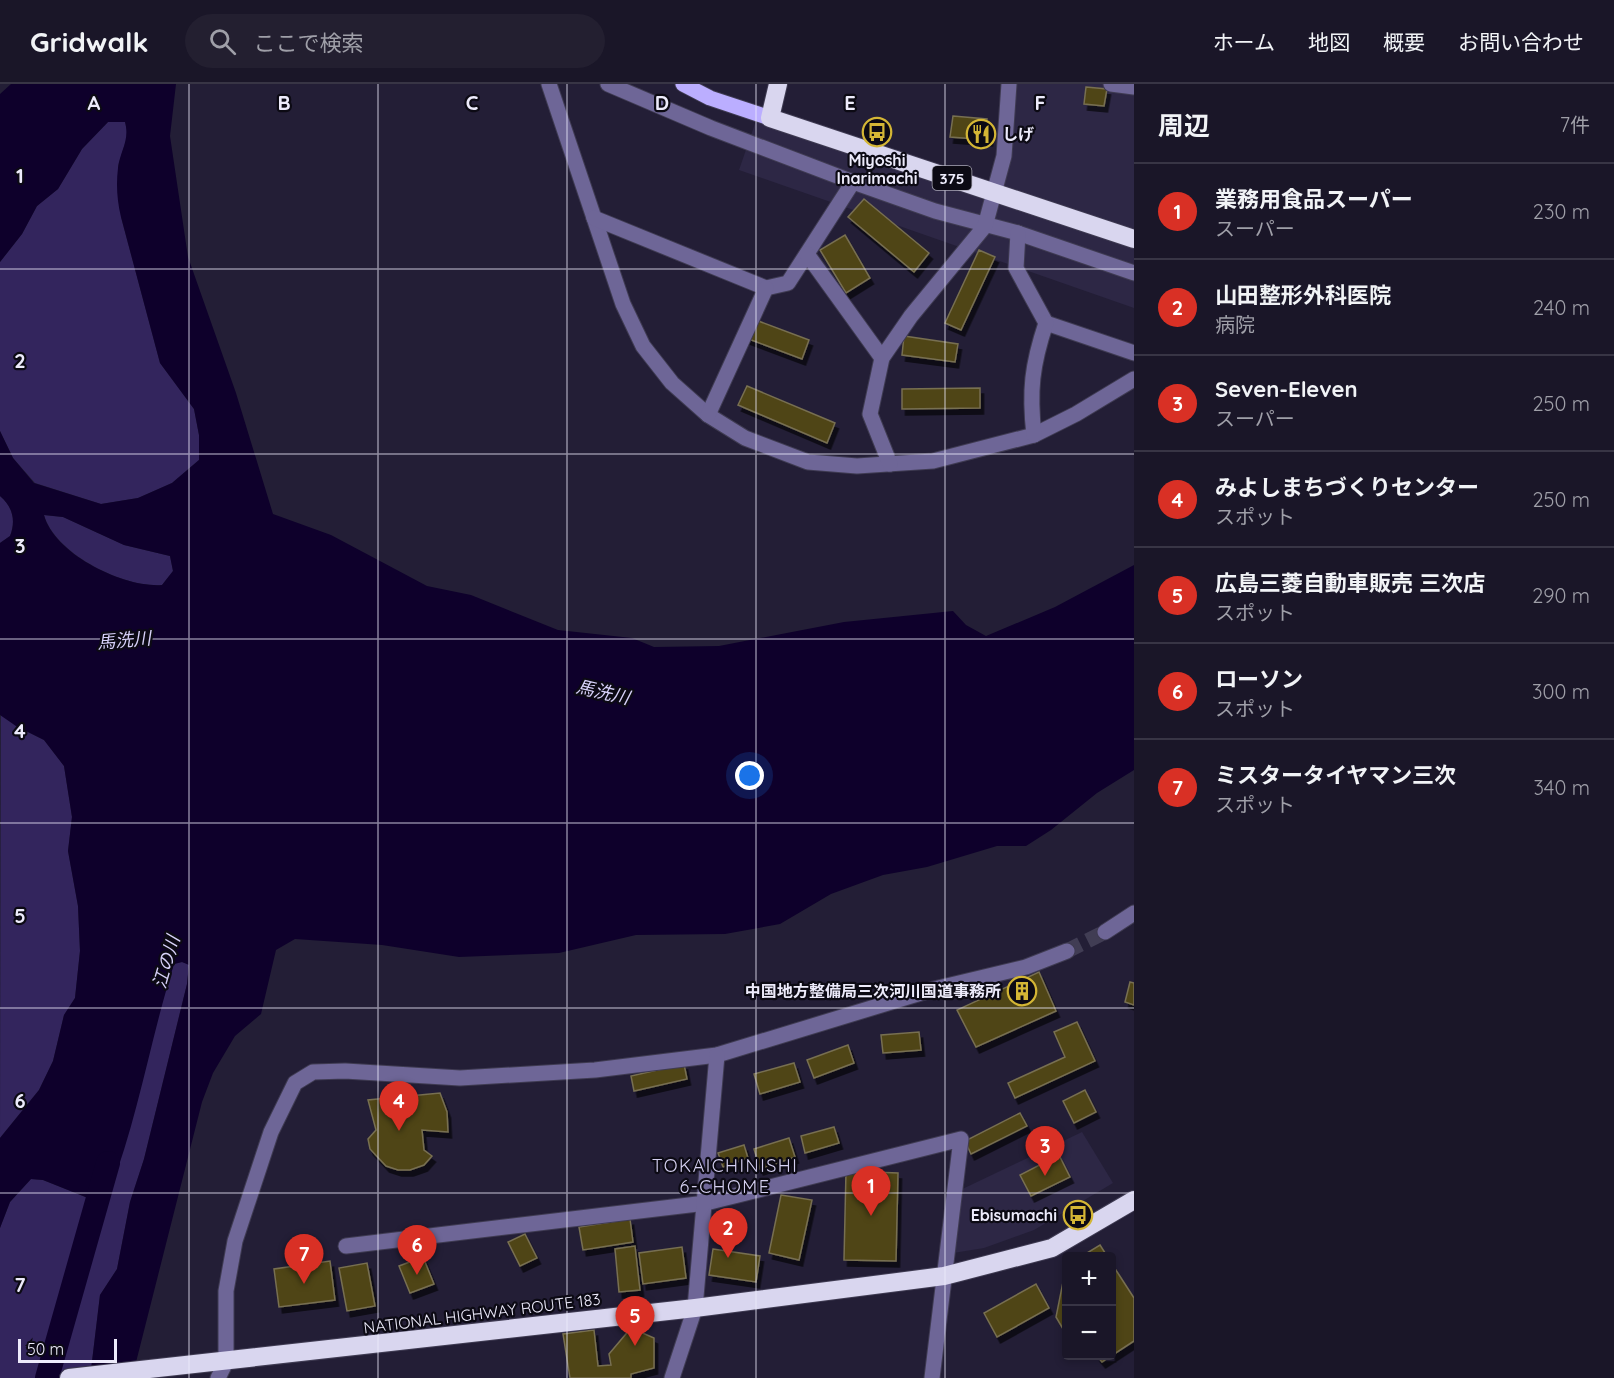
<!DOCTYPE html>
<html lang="ja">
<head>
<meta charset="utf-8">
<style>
	:root { --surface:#1a1628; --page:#231f30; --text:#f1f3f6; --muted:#9f9fa8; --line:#383545; --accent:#d93025 }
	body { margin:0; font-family:Quicksand,"Noto Sans JP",sans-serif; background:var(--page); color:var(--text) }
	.controls { position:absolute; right:18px; bottom:18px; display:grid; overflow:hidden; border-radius:6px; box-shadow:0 3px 9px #0003 }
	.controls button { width:54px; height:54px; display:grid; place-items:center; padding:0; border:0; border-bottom:2px solid var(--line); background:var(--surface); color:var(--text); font:30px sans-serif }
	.scale { position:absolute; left:18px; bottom:15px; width:99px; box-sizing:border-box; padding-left:6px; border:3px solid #edebfb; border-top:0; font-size:16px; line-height:21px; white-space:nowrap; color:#edebfb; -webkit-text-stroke:4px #0c0a14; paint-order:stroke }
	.you { position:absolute; left:750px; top:692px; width:21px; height:21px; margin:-15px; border:4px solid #fff; border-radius:50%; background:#1a73e8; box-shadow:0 0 0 9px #1a73e833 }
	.badge { display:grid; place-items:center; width:39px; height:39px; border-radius:50%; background:var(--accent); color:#fff; font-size:20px; font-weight:700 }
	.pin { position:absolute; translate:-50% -50px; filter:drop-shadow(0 2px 3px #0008) }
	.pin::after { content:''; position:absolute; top:32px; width:21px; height:18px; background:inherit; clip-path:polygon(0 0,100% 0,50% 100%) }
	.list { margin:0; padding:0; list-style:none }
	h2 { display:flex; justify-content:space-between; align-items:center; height:78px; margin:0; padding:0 24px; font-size:26px }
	h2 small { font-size:20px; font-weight:400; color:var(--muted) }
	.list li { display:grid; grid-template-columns:39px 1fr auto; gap:18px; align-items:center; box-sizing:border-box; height:96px; padding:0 24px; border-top:2px solid var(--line) }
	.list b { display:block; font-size:22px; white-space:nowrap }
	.list p { margin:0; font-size:20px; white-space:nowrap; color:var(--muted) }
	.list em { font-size:20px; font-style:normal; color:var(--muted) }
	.icon { flex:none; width:33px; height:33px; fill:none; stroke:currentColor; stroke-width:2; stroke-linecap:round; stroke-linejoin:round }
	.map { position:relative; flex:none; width:1134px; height:1294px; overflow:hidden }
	header { display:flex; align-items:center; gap:36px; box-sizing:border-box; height:84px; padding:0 30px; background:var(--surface); border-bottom:2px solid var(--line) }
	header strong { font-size:28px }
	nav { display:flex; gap:33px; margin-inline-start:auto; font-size:21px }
	.search { width:420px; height:54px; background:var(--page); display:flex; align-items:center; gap:15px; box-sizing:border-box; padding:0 21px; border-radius:33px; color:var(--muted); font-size:22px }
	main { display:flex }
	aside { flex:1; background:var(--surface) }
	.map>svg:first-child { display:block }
	.built { fill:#2d2745 }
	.green { fill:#33255d }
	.water { fill:#0e002b; fill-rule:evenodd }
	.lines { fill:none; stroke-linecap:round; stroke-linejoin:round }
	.river { stroke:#0e002b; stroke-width:24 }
	.building { fill:#504417; stroke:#776f51; stroke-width:1.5; filter:url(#shadow) }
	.minor-tunnel { stroke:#413d54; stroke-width:15; stroke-dasharray:15 8; stroke-linecap:butt }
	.minor-casing { stroke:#3f3b52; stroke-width:17 }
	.major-casing { stroke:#3f3b52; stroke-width:17 }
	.highway-casing { stroke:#3f3b52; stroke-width:20 }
	.minor { stroke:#6e6697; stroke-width:15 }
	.major { stroke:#bbaeff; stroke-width:15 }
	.highway { stroke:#d9d6ef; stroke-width:18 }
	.grid { fill:none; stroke:#edebfb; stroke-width:1.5; stroke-opacity:0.55 }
	.labels { text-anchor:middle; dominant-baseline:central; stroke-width:4.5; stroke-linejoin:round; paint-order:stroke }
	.shield { fill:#0c0a14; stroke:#aaa8b6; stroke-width:1.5 }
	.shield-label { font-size:15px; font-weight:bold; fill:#edebfb }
	.poi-label { font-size:16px; font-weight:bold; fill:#edebfb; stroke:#0c0a14; text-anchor:end }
	.street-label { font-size:16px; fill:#edebfb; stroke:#0c0a14 }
	.water-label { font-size:18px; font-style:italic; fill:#d7d1f9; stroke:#0c0a14 }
	.neighbourhood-label { font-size:18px; letter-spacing:1.5px; fill:#d5d0f1; stroke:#0c0a14 }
	.grid-label { font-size:20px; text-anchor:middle; font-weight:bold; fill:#edebfb; stroke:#0c0a14; stroke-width:4.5; stroke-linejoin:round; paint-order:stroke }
</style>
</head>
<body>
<header>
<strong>Gridwalk</strong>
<div class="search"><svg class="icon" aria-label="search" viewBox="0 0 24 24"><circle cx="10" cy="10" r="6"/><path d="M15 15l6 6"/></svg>ここで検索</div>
<nav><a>ホーム</a><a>地図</a><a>概要</a><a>お問い合わせ</a></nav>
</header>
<main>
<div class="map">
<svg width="1134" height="1294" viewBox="0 0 1134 1294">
	<defs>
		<filter id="shadow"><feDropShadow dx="3.5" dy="6" stdDeviation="0" flood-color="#0009"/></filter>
	</defs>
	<rect width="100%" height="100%" fill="#231e36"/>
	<g class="built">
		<polygon points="1004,0 1134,0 1134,224 739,86 759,28 995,108"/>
		<polygon points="1082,1048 1113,1099 1034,1146 984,1164 947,1170 954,1109"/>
	</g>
	<g class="green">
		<polygon points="108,38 125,38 128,50 118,82 121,133 160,279 194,325 199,351 199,376 172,399 138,414 101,420 35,399 13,374 0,347 0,178 22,150 37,122 58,105 82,65"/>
		<path d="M0 412C13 423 16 437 10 452L0 459Z"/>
		<path d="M44 431 63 433 124 461 170 472 173 487 162 501C124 504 55 470 44 431Z"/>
		<polygon points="1,630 16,642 44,656 64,682 72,733 68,767 78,822 80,867 75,914 64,931 53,977 39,1006 0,1054"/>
		<polygon points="182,878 189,880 187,900 144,1075 130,1118 117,1185 100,1211 90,1294 0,1294 0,1144 10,1118 31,1095 43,1096 88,1114 159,928 174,880"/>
	</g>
	<path class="water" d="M11 0H176L170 52 188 173 236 309 273 430 331 451 427 502 471 511 558 546 632 554 654 563 719 562 844 538 953 527 966 541 986 552 1055 523 1134 481V686L1097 709 1051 746 1026 762H997L927 783 883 791 831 810 780 840 725 850 636 851 559 869 459 873 382 861 295 855 276 866 261 930 235 952 213 989 202 1018 132 1294H90L100 1211 117 1185 130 1118 144 1075 187 900 189 881 182 878 174 880C150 956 138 1035 109 1109L88 1114 43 1096 31 1095 10 1118 0 1144V1054L39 1006 53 977 64 931 75 914 80 867 78 822 68 767 72 733 64 682 44 656 16 642 0 631V459L10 452C16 437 13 423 0 412V347L13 374 34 399 101 420 138 414 172 399 199 376V351L194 325 160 279 121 133C117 116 116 101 118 84 120 67 130 57 125 38H108L82 65 58 105 37 122 22 150 0 178V10ZM44 431 63 433 124 461 170 472 173 487 162 501C124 504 54 470 44 431Z"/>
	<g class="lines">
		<polyline class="river" points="47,1294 108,1079"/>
	</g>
	<g class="building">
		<polygon points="1086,3 1107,5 1104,22 1084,20"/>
		<polygon points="953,32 987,35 986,42 991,43 989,56 950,53"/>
		<polygon points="864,115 929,169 914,188 848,133"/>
		<polygon points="845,151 870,194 846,209 820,166"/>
		<polygon points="979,166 995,173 961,246 945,239"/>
		<polygon points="753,235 809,256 802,275 746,254"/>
		<polygon points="904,252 958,260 955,278 902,271"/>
		<polygon points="747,302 835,339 827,359 738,321"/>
		<polygon points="980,304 980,324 902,325 902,305"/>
		<polygon points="1039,888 1056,927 976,963 957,926"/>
		<polygon points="1130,898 1134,899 1134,921 1125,918"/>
		<polygon points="1077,938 1095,977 1015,1014 1008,999 1065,973 1054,948"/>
		<polygon points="919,948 921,966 883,969 881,951"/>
		<polygon points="848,961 854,979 814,994 807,976"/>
		<polygon points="794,979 800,998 760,1010 754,990"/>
		<polygon points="684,980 687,995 634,1007 631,992"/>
		<polygon points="1085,1006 1096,1028 1074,1039 1063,1017"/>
		<polygon points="440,1009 447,1028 448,1048 422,1046 424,1066 432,1072 424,1081 410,1086 398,1086 386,1082 370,1065 368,1055 376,1046 368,1016"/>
		<polygon points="1020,1029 1027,1042 971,1070 965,1057"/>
		<polygon points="834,1043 839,1059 805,1069 801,1052"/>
		<polygon points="789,1054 795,1073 760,1085 754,1065"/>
		<polygon points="744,1061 748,1074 723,1083 718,1069"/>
		<polygon points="1059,1071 1070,1093 1031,1112 1020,1091"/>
		<polygon points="846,1087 898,1089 896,1177 844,1176"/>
		<polygon points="781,1111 812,1116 799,1176 769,1169"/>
		<polygon points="630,1135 633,1158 583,1166 579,1143"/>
		<polygon points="525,1150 537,1174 520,1182 508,1158"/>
		<polygon points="1100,1161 1107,1172 1082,1172"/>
		<polygon points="635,1162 640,1206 619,1208 615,1165"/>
		<polygon points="682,1163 686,1194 643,1200 639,1169"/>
		<polygon points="713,1165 760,1172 756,1198 709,1191"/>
		<polygon points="423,1173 434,1200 410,1209 399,1182"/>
		<polygon points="330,1177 335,1216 279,1223 274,1185"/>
		<polygon points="367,1179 375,1222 347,1227 339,1184"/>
		<polygon points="1112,1180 1134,1214 1134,1257 1102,1278 1097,1272 1112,1272"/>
		<polygon points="1066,1183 1066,1250 1056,1233"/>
		<polygon points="1036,1200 1049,1224 997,1253 984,1229"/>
		<polygon points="631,1244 654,1254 654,1284 631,1290 631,1294 570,1294 563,1250 594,1246 598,1282 611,1281 609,1270"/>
	</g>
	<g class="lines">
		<polyline class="minor-tunnel" points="1067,867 1105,848"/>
		<g class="minor-casing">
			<g id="minor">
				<polyline points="549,0 623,220 643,262 672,299 708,331 745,354 808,378 857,382 933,377 1034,351 1076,330 1134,295"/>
				<polyline points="608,0 711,44 853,98 935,127 1018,149 1134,189"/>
				<polyline points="1111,0 1134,3"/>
				<polyline points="594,134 766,204 788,199 853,98"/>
				<polyline points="1018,149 1016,184 1046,239 1134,269"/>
				<polyline points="807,170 882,274"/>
				<polyline points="708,331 766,204"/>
				<path d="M1034 351C1029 307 1032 281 1046 239"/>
				<polyline points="890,380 870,330 882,274 911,232 985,142 1004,72 1009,0"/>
				<polyline points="1105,848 1134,829"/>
				<polyline points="346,1162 706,1119 961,1055 932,1294"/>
				<polyline points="218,1294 226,1278 226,1207 235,1157 271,1048 295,999 313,988 345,987 460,994 595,986 717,971 934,905 1026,883 1067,867"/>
				<polyline points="672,1294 695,1224 717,971"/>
			</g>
		</g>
		<g class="major-casing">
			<polyline id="major" points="683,0 710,14 770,34"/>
		</g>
		<g class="highway-casing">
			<g id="highway">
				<polyline points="778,0 770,34 1134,155"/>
				<polyline points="69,1294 695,1224 944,1192 1052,1164 1134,1116"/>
			</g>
		</g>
		<use href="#minor" class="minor"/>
		<use href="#major" class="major"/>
		<use href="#highway" class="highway"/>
	</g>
	<path class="grid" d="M189 0V1294M378 0V1294M567 0V1294M756 0V1294M945 0V1294M0 185H1134M0 370H1134M0 555H1134M0 739H1134M0 924H1134M0 1109H1134"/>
	<defs>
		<g id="bus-ring" transform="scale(1.5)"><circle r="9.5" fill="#0c0a14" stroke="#d4b635" stroke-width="1.5"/><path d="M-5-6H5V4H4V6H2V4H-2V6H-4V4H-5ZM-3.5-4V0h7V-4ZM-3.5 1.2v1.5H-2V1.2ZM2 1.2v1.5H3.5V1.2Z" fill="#d4b635"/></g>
		<g id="restaurant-ring" transform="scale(1.5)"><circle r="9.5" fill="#0c0a14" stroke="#d4b635" stroke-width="1.5"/><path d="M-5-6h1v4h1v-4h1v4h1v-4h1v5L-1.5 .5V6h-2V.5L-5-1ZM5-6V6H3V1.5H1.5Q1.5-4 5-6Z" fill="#d4b635"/></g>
		<g id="building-ring" transform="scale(1.5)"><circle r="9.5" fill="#0c0a14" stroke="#d4b635" stroke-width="1.5"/><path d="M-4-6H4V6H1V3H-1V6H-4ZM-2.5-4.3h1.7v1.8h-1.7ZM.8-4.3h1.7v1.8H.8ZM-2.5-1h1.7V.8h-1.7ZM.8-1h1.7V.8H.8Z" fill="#d4b635"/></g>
	</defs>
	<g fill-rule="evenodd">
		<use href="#bus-ring" x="877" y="48"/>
		<use href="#restaurant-ring" x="981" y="50"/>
		<use href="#building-ring" x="1022" y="907"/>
		<use href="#bus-ring" x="1078" y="1131"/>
	</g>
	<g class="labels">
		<rect class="shield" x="932.5" y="82" width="39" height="24" rx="4.5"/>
		<g class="shield-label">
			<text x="952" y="94">375</text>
		</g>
		<g class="poi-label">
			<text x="1002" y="50" text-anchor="start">しげ</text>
			<text x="877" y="76" text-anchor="middle">Miyoshi<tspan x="877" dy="18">Inarimachi</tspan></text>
			<text x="1001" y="907">中国地方整備局三次河川国道事務所</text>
			<text x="1057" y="1131">Ebisumachi</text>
		</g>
		<g class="street-label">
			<text transform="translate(482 1229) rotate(-7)">NATIONAL HIGHWAY ROUTE 183</text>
		</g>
		<g class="water-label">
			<text transform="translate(124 556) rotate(-5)">馬洗川</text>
			<text transform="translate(603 608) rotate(13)">馬洗川</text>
			<text transform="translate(166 878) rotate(-74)">江の川</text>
		</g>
		<g class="neighbourhood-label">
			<text x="725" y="1081">TOKAICHINISHI<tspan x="725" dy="21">6-CHOME</tspan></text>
		</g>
	</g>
	<g class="grid-label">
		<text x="94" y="26">A</text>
		<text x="284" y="26">B</text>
		<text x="472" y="26">C</text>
		<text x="662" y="26">D</text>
		<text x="850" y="26">E</text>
		<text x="1040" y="26">F</text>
		<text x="20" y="99">1</text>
		<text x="20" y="284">2</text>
		<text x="20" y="469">3</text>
		<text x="20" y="654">4</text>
		<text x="20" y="839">5</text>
		<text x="20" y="1024">6</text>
		<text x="20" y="1208">7</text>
	</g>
</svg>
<div class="controls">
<button>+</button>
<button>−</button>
</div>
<div class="scale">50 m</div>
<div class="you"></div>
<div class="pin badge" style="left:871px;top:1132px">1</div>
<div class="pin badge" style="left:728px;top:1174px">2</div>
<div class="pin badge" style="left:1045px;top:1092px">3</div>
<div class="pin badge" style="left:399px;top:1047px">4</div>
<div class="pin badge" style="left:635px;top:1262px">5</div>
<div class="pin badge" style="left:417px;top:1191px">6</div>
<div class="pin badge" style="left:304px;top:1200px">7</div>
</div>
<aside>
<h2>周辺<small>7件</small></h2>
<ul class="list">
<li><span class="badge">1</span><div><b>業務用食品スーパー</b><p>スーパー</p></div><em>230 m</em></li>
<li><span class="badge">2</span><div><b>山田整形外科医院</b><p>病院</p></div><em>240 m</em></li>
<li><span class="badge">3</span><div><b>Seven-Eleven</b><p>スーパー</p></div><em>250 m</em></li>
<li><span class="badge">4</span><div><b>みよしまちづくりセンター</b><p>スポット</p></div><em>250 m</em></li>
<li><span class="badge">5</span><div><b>広島三菱自動車販売 三次店</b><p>スポット</p></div><em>290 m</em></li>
<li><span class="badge">6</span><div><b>ローソン</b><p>スポット</p></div><em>300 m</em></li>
<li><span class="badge">7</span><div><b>ミスタータイヤマン三次</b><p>スポット</p></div><em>340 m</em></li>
</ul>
</aside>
</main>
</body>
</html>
